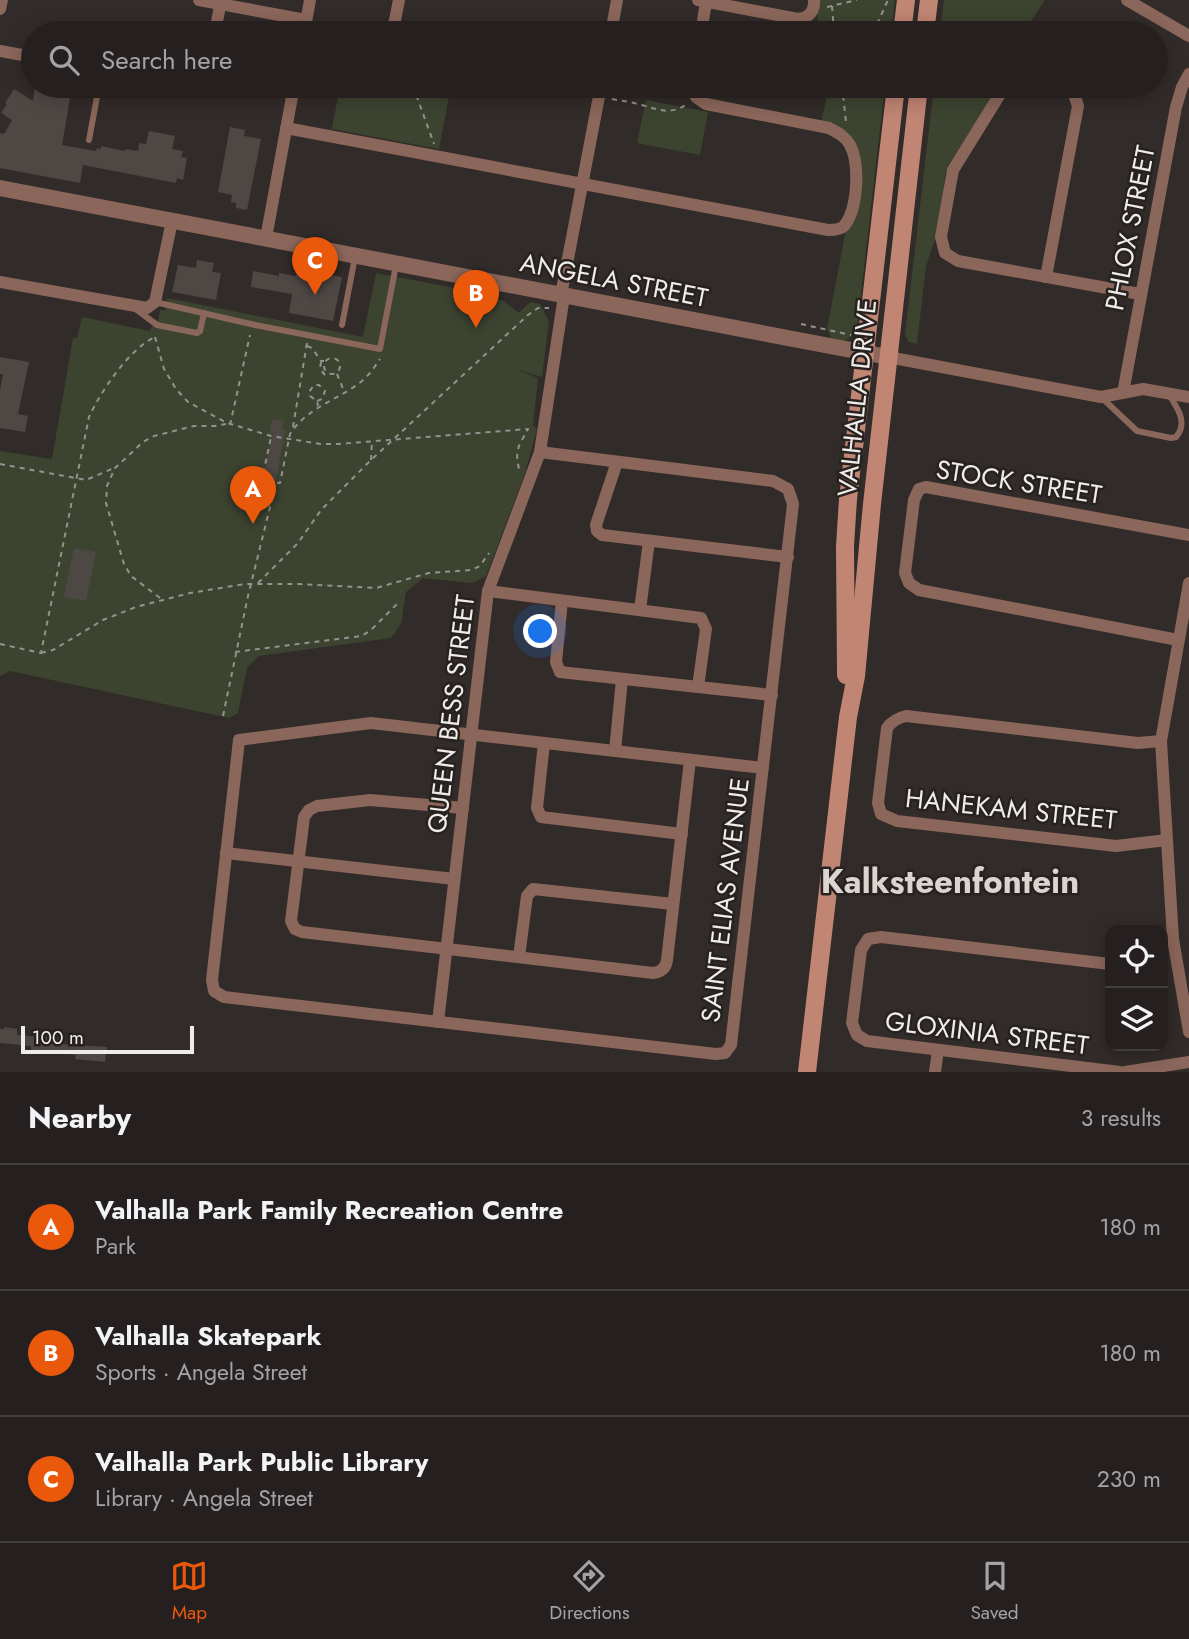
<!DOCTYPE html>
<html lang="en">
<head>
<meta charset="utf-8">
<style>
	:root { --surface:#25201f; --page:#312d2c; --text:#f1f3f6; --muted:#a3a3a4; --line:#423e3d; --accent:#ea580c }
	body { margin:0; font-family:Jost,sans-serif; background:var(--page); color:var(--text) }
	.controls { position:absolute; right:21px; bottom:21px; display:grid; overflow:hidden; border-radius:14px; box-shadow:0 4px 18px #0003 }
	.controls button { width:63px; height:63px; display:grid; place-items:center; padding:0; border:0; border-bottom:2px solid var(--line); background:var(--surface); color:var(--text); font:35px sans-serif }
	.scale { position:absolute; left:21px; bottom:18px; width:173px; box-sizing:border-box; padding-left:7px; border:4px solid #f0ecea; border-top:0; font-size:19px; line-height:24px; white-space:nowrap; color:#f0ecea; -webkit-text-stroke:5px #27221f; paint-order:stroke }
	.you { position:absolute; left:541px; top:632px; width:24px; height:24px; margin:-18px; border:5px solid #fff; border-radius:50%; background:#1a73e8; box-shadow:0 0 0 10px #1a73e833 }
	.badge { display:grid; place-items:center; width:46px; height:46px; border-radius:50%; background:var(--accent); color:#fff; font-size:23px; font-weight:700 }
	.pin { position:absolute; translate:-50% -58px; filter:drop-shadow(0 2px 4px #0008) }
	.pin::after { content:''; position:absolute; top:37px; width:24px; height:21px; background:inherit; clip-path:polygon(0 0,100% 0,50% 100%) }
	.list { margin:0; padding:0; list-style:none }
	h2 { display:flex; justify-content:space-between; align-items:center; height:91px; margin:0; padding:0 28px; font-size:30px }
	h2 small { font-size:23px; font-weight:400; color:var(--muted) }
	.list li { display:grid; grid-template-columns:46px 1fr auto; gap:21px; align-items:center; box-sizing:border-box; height:126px; padding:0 28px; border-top:2px solid var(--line) }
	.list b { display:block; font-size:26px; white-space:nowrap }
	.list p { margin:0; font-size:23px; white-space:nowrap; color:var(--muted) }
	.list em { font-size:23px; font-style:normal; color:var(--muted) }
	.icon { flex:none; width:38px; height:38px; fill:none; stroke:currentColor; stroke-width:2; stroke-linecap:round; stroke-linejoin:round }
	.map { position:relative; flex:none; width:1189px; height:1072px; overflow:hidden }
	.search { position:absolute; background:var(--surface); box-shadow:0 4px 18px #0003; left:21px; right:21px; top:21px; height:77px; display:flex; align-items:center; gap:18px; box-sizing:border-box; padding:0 24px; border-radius:38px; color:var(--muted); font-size:26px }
	.sheet { height:469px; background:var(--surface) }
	nav { display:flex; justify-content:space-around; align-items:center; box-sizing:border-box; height:98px; border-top:2px solid var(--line); background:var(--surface); font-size:19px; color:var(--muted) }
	nav a { display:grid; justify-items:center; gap:4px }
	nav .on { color:var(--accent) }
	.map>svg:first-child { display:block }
	.green { fill:#3c4430 }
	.building { fill:#4e4845 }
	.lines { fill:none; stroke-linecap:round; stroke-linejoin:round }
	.path { stroke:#96918f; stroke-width:2; stroke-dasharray:5 5; stroke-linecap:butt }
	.service { stroke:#8b665a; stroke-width:6 }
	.minor { stroke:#8b665a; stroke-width:12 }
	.tertiary { stroke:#8b665a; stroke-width:16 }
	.secondary { stroke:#c18573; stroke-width:18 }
	.labels { text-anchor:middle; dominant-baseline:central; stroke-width:5; stroke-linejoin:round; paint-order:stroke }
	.street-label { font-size:26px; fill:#f0ecea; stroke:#27221f }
	.district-label { font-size:33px; font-weight:bold; fill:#dcd4d1; stroke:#27221f }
</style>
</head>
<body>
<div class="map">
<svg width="1189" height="1072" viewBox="0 0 1189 1072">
	<rect width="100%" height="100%" fill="#312b29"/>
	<g class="green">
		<polygon points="817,0 895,0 891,33 818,33"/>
		<polygon points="944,0 1045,0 1023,33 940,33"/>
		<polygon points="340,86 451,86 439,149 332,129"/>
		<polygon points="829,86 885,86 857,328 852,336 843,342 832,339 827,329 846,229 856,151 821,123"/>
		<polygon points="934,86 999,86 949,164 945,175 939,227 926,266 917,344 909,342 905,335"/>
		<polygon points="646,100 708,112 700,155 637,143"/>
		<polygon points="376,273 470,291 470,294 502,300 519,313 530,302 540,304 549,321 542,377 515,369 538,378 533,425 537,429 525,473 486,576 473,583 423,578 406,592 401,624 391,638 259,656 247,668 238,713 229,718 10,671 0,676 0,451 52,459 73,338 77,338 82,317 150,331 152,326 157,327 160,310 165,311 167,298 363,337"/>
	</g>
	<g class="building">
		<polygon points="35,86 72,86 62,145 96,151 97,148 101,149 101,146 125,151 126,149 138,151 139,143 146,144 149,131 175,136 172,149 183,151 181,157 187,158 183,180 177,178 176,183 83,165 80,183 0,168 0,133 4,134 12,120 1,113 7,104 5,103 14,89 33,101"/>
		<polygon points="230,127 245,130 244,136 261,139 247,210 236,208 236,203 231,202 232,195 218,192"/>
		<polygon points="197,260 214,263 212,272 221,273 216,300 172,292 178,265 196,268"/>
		<polygon points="297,269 342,277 333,321 289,313 292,294 251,287 253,271 279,276 279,273 296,276"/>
		<polygon points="0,357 29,362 18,414 28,416 25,432 0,428 0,390 3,374 0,374"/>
		<polygon points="272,419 284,421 282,429 285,430 276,480 263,478 273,434 269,433"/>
		<polygon points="74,548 96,552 86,601 64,597"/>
		<polygon points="4,1027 17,1029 17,1035 62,1038 61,1044 107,1047 105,1062 75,1059 76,1055 31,1050 31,1046 0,1043 0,1029 4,1029"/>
	</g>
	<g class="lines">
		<g class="path">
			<polyline points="832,6 834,32"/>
			<polyline points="827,7 857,0"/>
			<polyline points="820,23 833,33"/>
			<polyline points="873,33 888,0"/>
			<polyline points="413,86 434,144"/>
			<polyline points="842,86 846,122"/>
			<polyline points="874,86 879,96"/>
			<path d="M612 99C622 101 632 102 641 105 658 109 670 116 687 104"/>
			<polyline points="801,324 851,335"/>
			<path d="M155 337 164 369 176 389 188 402 227 423 271 436 321 444H338L528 429C518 448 514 449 520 473"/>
			<polyline points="307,346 312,348 321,361 324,361"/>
			<circle cx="332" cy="366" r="8"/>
			<polyline points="321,362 320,369 325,375"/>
			<polyline points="337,374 344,391"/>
			<polyline points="317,401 322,399 325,391 319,385 314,385 309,392 310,396 317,401 318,406"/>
			<polyline points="230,425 250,335"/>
			<polyline points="293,427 307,343"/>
			<polyline points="371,460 372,441"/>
			<polyline points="0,464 86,480 114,468"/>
			<path d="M277 483H280L290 434C307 408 335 401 358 384 367 378 374 368 380 359"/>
			<polyline points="258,583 298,543 321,510 371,460 528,315 538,308 549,308"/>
			<polyline points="160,598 131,576 124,564 106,503 107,486 115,468 143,442 154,436 194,426 215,426 226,424"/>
			<path d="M0 644 41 653 89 417C101 391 128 351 153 338"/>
			<polyline points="235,652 361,636 370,631 400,601"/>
			<polyline points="41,653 53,650 103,620 136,607 190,593 245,584 299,584 376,588 429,573 471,570 480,566 489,553"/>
			<polyline points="223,716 248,596 276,483 262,480 271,437"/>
		</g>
		<g class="service">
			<polyline points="89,140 99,86"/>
			<polyline points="155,302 255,325 380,349 396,265"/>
			<polyline points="137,310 157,325 197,333 200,331 204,313"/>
			<polyline points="342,325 355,257"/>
			<path d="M1101 397 1137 431 1171 438 1176 437C1188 423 1178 409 1170 396"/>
		</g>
		<g class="minor">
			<polyline points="199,0 306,20"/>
			<path d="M698 0 798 19C809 18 815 11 814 0"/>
			<polyline points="1127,0 1189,36"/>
			<polyline points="0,9 2,0"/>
			<polyline points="215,33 221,0"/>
			<polyline points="304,33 310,0"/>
			<polyline points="395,33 394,25 399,0"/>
			<polyline points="611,33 617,0"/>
			<polyline points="701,33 706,2"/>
			<polyline points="0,51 33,57"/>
			<polyline points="188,86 190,86"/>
			<polyline points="1005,86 953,170 941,237 945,253 958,261 1140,294"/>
			<path d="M286 128 828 230C833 230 840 230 844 226 858 209 860 164 850 145 845 136 838 133 829 128L706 104 696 97 692 86"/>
			<polyline points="266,238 294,86"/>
			<polyline points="1046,277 1078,106 1074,94 1062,86"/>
			<polyline points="0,282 147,308 155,302 172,221"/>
			<polyline points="561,295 601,86"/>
			<polyline points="888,357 1101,397 1143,389 1189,397"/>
			<polyline points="1123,393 1176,107 1182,87 1189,74"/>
			<polyline points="540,452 773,481 788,489 793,504 731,1045 725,1053 716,1054 224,997 214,991 212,980 239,740 371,723 763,768"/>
			<polyline points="617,462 596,525 597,531 602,535 788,557"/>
			<polyline points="1189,583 1161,741 1173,939 1189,1032"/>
			<polyline points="488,591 701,618 706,629 698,687"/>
			<polyline points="562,601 556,662 560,672 772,695"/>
			<polyline points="640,610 649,541"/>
			<polyline points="1178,640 919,590 909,583 905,573 914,500 919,489 926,487 1189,535"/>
			<path d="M1161 741 1138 743 906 716C897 718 892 721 887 728L878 803 881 814 897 821 1116 846 1167 840"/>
			<polyline points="544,743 537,808 541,817 682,834"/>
			<polyline points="615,751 622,679"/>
			<path d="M463 808 370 800 317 806 309 810 304 817 291 921 295 929 302 932 653 973C661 972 666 968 667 960L690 760"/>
			<polyline points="226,853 454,879"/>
			<polyline points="519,957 527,896 533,889 673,904"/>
			<polyline points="1110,964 881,937 868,939 861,950 852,1023 857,1035 867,1041 1120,1072"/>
			<polyline points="438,1022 488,591 540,452 564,296"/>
			<polyline points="935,1072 938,1050"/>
			<polyline points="1125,1072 1189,1062"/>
		</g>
		<polyline class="tertiary" points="0,188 888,357"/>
		<g class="secondary">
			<polyline points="902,33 906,0"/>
			<polyline points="925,33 929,0"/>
			<polyline points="846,675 845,546 848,499 896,86"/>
			<polyline points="807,1072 848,717 856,676 872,504 919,86"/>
		</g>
	</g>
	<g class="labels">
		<g class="street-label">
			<text transform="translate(1130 228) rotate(-79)">PHLOX STREET</text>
			<text transform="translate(614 280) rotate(11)">ANGELA STREET</text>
			<text transform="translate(857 398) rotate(-84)">VALHALLA DRIVE</text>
			<text transform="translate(1019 482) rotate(9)">STOCK STREET</text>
			<text transform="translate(451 714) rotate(-83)">QUEEN BESS STREET</text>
			<text transform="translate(1011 809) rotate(6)">HANEKAM STREET</text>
			<text transform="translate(725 900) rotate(-83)">SAINT ELIAS AVENUE</text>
			<text transform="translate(987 1033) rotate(7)">GLOXINIA STREET</text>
		</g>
		<g class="district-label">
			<text x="950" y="881">Kalksteenfontein</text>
		</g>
	</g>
</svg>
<div class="controls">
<button><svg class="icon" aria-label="locate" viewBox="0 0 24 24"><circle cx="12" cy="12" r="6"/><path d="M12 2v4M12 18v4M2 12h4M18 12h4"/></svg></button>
<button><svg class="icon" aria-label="layers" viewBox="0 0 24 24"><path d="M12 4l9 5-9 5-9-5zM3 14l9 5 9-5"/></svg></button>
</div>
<div class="scale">100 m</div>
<div class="you"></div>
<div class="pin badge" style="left:253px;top:524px">A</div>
<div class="pin badge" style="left:476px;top:328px">B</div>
<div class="pin badge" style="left:315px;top:295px">C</div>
<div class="search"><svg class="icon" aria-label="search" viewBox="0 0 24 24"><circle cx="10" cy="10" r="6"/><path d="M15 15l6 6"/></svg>Search here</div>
</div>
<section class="sheet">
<h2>Nearby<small>3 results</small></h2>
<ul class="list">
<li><span class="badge">A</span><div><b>Valhalla Park Family Recreation Centre</b><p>Park</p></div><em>180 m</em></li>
<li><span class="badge">B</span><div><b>Valhalla Skatepark</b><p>Sports · Angela Street</p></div><em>180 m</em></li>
<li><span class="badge">C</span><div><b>Valhalla Park Public Library</b><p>Library · Angela Street</p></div><em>230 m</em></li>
</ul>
</section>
<nav>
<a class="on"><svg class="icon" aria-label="map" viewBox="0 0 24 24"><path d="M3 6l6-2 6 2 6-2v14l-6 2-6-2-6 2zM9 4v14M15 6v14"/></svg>Map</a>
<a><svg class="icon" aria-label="directions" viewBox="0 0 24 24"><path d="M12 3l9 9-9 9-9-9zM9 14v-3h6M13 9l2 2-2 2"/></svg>Directions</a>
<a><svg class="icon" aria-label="saved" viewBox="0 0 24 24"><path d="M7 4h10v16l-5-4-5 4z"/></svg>Saved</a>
</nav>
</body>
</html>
